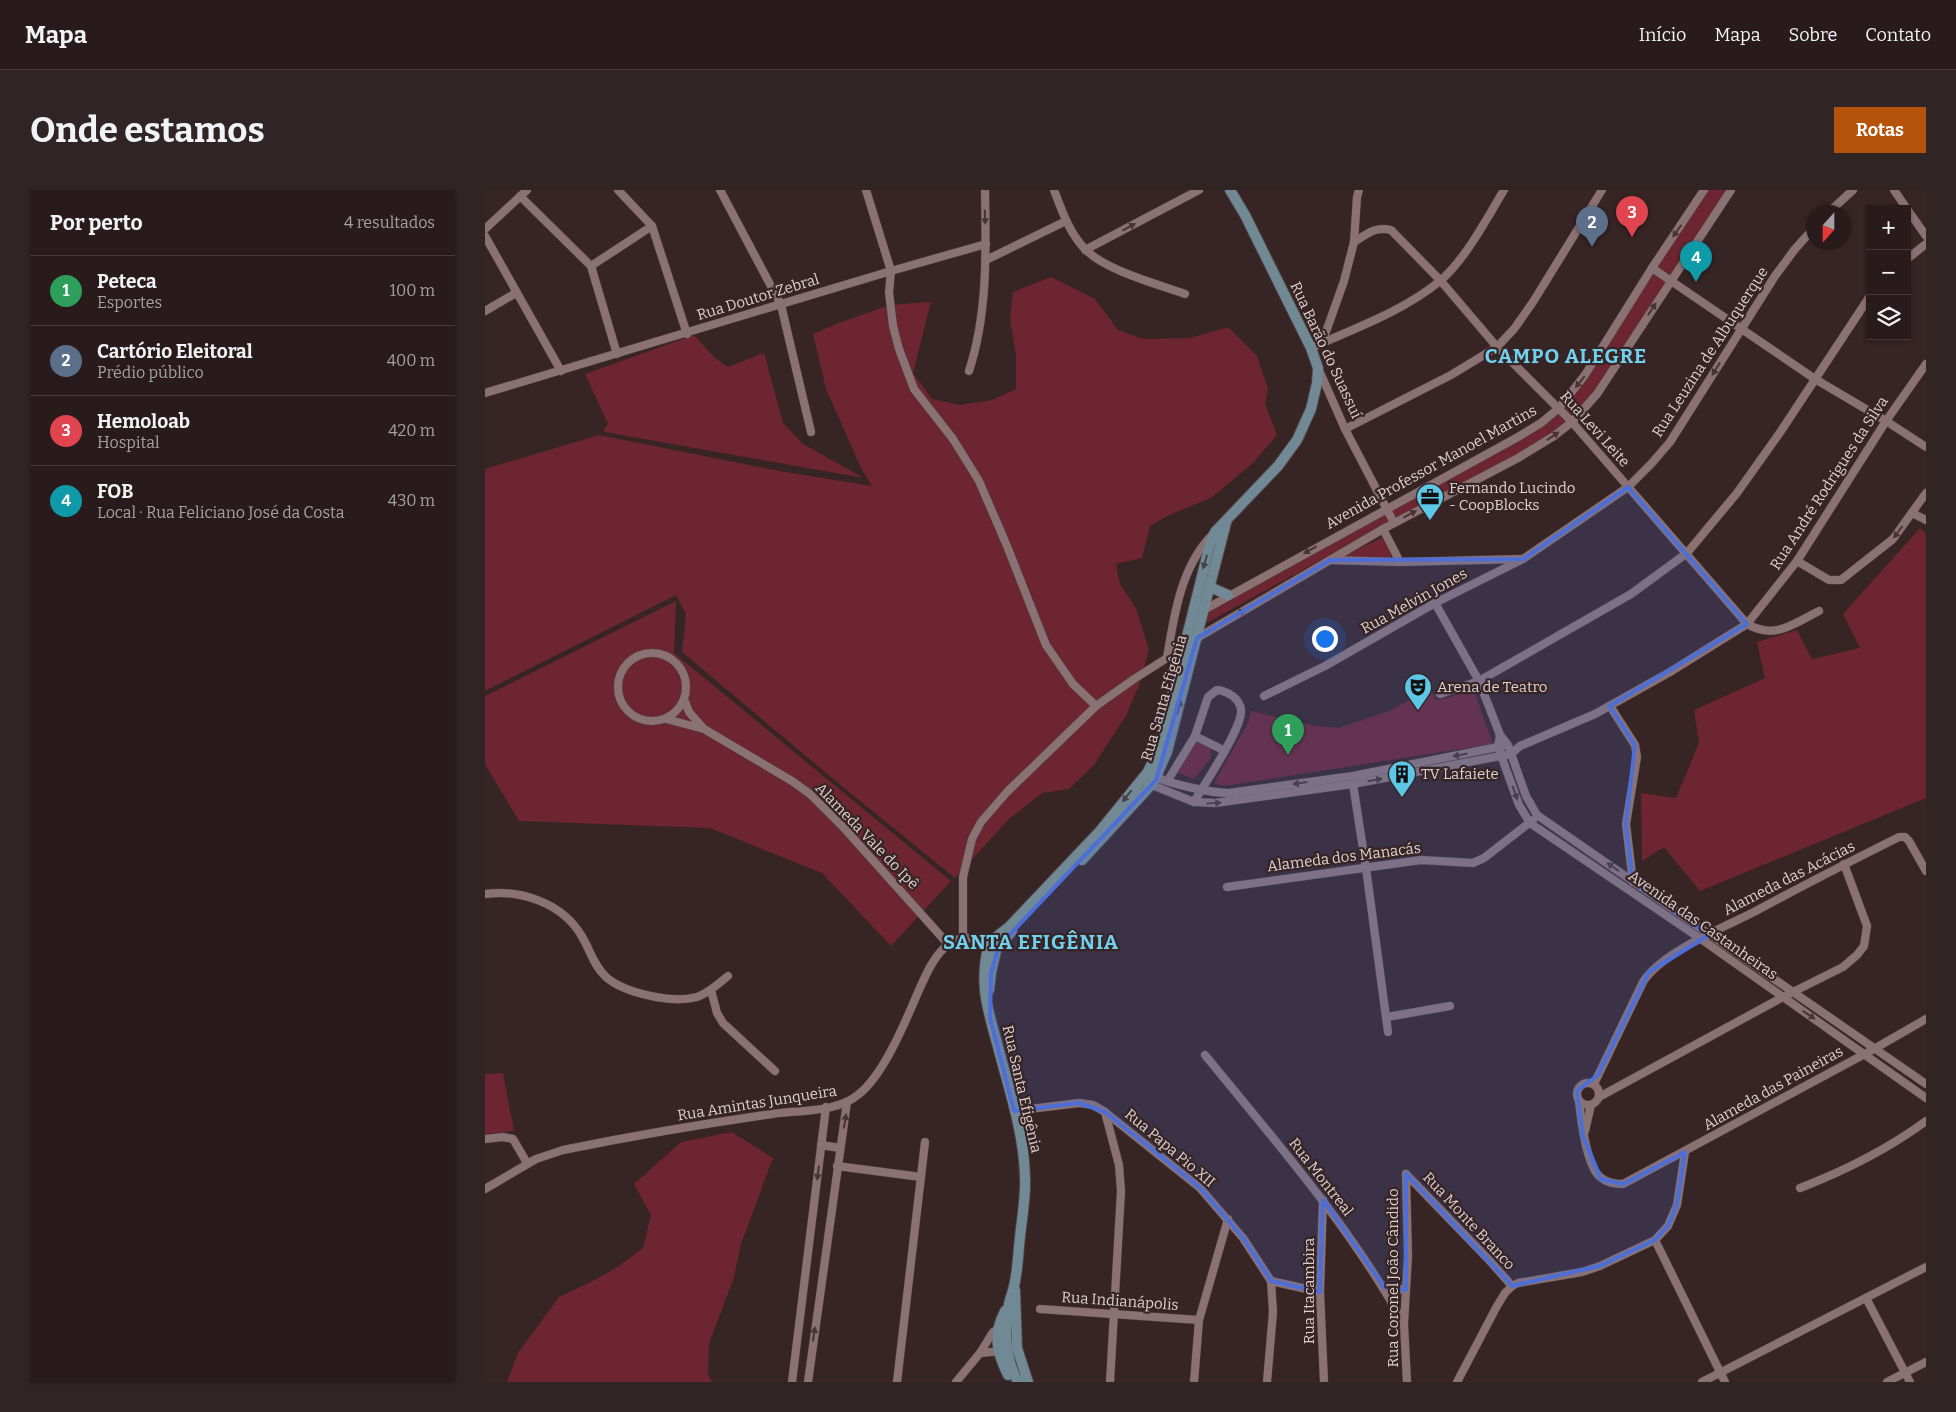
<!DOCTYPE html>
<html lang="pt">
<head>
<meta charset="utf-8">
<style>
	:root { --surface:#291b1c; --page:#312425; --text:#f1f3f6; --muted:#a5a1a3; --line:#45393b; --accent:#b45309 }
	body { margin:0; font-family:Bitter,serif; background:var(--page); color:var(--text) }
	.controls { position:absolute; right:15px; top:15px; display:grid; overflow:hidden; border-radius:0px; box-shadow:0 1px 4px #0004 }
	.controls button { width:45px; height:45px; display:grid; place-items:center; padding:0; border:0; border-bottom:1px solid var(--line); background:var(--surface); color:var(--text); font:25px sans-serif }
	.compass { position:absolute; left:1321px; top:15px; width:45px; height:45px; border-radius:50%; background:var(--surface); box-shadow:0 1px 4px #0004; rotate:201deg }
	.you { position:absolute; left:839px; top:448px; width:18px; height:18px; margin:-12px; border:4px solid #fff; border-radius:50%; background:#1a73e8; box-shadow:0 0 0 8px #1a73e833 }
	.badge { display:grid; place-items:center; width:32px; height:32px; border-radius:50%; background:var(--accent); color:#fff; font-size:16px; font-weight:700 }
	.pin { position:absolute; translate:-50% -41px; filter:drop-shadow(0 1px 2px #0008) }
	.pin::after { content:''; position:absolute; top:26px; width:18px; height:15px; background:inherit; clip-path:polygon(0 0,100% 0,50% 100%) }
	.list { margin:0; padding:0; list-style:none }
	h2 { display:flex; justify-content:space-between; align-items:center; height:65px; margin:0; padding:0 20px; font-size:21px }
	h2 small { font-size:16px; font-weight:400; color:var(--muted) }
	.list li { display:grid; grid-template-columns:32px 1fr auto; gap:15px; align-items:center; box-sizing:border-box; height:70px; padding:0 20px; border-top:1px solid var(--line) }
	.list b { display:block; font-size:19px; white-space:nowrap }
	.list p { margin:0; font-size:16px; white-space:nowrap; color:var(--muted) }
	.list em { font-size:16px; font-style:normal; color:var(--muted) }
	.icon { flex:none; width:28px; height:28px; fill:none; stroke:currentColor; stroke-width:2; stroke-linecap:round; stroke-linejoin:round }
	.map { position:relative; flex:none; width:1441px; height:1192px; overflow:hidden; border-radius:0px }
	header { display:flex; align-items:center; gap:30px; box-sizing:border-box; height:70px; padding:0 25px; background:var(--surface); border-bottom:1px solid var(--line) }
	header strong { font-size:24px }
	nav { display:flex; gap:28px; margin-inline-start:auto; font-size:18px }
	.intro { display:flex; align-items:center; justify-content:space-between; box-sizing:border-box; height:120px; padding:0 30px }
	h1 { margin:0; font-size:35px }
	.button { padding:12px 22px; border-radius:0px; background:var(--accent); color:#fff; font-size:18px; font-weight:700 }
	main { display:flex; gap:30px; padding:0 30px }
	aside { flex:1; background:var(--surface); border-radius:0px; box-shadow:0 1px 4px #0004 }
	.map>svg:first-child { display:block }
	.green { fill:#6c2531 }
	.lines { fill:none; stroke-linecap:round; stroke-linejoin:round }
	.street-casing { stroke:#504041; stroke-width:9 }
	.secondary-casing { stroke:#504041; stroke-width:12 }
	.street { stroke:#8a7274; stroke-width:8 }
	.secondary { stroke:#708995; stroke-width:10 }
	.oneway { fill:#483435 }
	.oneway2 { fill:#484247 }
	.marked { fill:#4d6ed6; fill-opacity:0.2; stroke:#4d6ed6; stroke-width:4; stroke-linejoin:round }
	.labels { text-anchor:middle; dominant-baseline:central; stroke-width:4.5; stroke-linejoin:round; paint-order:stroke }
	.street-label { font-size:15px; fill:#ddd0d1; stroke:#372425 }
	.poi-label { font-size:15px; fill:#ddd0d1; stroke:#372425; text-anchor:start }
	.district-label { font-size:20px; font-weight:bold; letter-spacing:1px; fill:#70d1ee; stroke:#372425 }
</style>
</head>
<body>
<header>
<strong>Mapa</strong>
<nav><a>Início</a><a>Mapa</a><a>Sobre</a><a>Contato</a></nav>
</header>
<div class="intro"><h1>Onde estamos</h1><a class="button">Rotas</a></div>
<main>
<aside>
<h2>Por perto<small>4 resultados</small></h2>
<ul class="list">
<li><span class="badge" style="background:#2e9e5b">1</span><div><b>Peteca</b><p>Esportes</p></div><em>100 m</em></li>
<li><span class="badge" style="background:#5c6f8a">2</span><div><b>Cartório Eleitoral</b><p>Prédio público</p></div><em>400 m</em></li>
<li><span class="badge" style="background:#e0444e">3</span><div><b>Hemoloab</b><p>Hospital</p></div><em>420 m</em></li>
<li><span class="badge" style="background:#0f9aa8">4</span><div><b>FOB</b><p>Local · Rua Feliciano José da Costa</p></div><em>430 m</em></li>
</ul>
</aside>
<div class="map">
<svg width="1441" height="1192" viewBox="0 0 1441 1192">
	<rect width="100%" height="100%" fill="#372425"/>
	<g class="green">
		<polygon points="1222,0 1245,0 1228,21 1185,87 1169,77"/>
		<polygon points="1168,82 1183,92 1112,198 1085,227 1077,217 1103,189"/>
		<polygon points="566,87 610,109 633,140 658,149 705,148 743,137 772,166 783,198 780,214 792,245 768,273 726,308 684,325 665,336 657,368 631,374 635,394 651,418 664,460 654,495 642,524 609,575 584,599 557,603 524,629 470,688 359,598 197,462 201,424 191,405 0,501 0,279 114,245 294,281 387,296 376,278 341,199 328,144 351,134 404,115 446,112 428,183 447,209 475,215 507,210 531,199 531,166 525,129 528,102"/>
		<polygon points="209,145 230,168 243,177 279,163 298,233 318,254 379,288 119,242 120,238 123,234 100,184"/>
		<polygon points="1070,221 1080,232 1049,256 910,333 905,321"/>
		<polygon points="900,321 905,332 718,435 721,423"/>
		<polygon points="1435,338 1441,344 1441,608 1215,701 1179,657 1157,671 1156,603 1191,608 1214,553 1209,520 1280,488 1272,452 1312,440 1327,469 1375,458 1358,424"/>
		<polygon points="900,346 907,368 857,367"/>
		<polygon points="191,411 189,463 466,691 406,756 337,683 225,638 34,631 0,574 0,506"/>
		<polygon points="945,499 952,510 989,501 1008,554 739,596 729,593 763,533 766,521 830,536 854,538 904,521"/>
		<polygon points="711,552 721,554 725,558 726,568 709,589 689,581 704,558"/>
		<polygon points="18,883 29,941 0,944 0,884"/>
		<polygon points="247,942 288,968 256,1054 249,1087 224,1154 223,1184 227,1192 22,1192 33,1163 74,1107 104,1093 131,1078 158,1058 166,1025 149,994 196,952"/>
	</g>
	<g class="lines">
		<g class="street-casing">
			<g id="street">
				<polyline points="133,0 167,36 202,144"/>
				<polyline points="235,0 296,115 326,242"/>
				<polyline points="381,0 406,81 404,102 408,136 414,159 429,199 468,249 494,291 522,356 561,455 588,494 611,516"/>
				<path d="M569 0C577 21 585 45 602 61 623 81 672 94 700 104"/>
				<polyline points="1409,0 1422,19"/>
				<polyline points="35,6 106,76 132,164"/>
				<polyline points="1422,19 1441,46"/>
				<polyline points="1344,22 1368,0"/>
				<polyline points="0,39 42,0"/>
				<polyline points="0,46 76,181"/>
				<path d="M869 52C882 44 891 36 906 40L955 90 1012 157 1087 232 1262 434C1290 450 1308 434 1334 421"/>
				<polyline points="600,60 714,0"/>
				<polyline points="1422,69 1441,54"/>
				<polyline points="501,70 581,31"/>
				<polyline points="106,76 167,36"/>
				<polyline points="1167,78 1330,189 1401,231 1441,257"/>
				<polyline points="0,121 31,103"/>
				<polyline points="837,153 859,91 869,52 872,7 874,0"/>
				<path d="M826 158C870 138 917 122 955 91 980 70 1002 28 1019 0"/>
				<polyline points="834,180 860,239 909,333"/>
				<path d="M484 181C503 123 501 60 500 0"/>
				<polyline points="0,203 406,81 501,54"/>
				<polyline points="860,239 966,185 1012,157 1029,139 1048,112 1117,0"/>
				<polyline points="1427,323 1441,330"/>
				<polyline points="898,339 915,372"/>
				<polyline points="845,370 915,372 1036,369"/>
				<polyline points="1312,371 1344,390 1356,390 1408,349 1441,303"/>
				<polyline points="950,413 994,491 1015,545 1023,555 1041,606 1052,625 1441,894"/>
				<polyline points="717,421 1033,247 1056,233 1074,218 1100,185 1167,78 1219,0"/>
				<polyline points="712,448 898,339 1033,268 1069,246 1087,232 1112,204 1246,0"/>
				<circle cx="167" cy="497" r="34"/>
				<path d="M682 468C689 425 696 377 727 345"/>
				<polyline points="955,504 994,491 1146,404 1202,363 1252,303 1296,241 1385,106"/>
				<polyline points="779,506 840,476 950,413 1038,369 1143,297 1166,274 1185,252 1290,86 1310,59 1328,39"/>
				<polyline points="199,509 204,522 218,538"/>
				<polyline points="1125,516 1150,555 1152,567 1141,634 1148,692"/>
				<polyline points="181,529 219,539 307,591 325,604 359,638 463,754"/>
				<polyline points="1015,545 1013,557 1034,615 1045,633 1216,749 1441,908"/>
				<polyline points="710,546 740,561"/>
				<path d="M668 586C686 594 725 603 744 603L868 586 1018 556"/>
				<path d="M683 590 710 546 723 507 732 500C742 501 755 508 756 520 758 537 719 595 709 612"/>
				<polyline points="662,593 709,612 730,613 868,594 1026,564 1035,556 1110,524 1185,482 1262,434 1312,371 1401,231 1441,174"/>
				<polyline points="868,594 881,678 903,842"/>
				<polyline points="742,697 936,670 988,673 999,668 1048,630"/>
				<path d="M0 704C35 699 77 713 96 745 105 759 108 775 121 787 139 803 188 814 212 807 224 803 233 794 243 786"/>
				<polyline points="478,748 478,687 487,649 496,632 522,602 611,516 649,489 682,468 700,449"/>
				<polyline points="226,800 232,823 238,833 290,881"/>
				<polyline points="902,827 965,816"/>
				<path d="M720 865C791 952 865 1036 919 1134"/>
				<circle cx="1103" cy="904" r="11"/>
				<path d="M1109 894 1158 792C1176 763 1237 738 1269 722 1317 696 1366 671 1414 647H1420L1424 651 1441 681"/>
				<polyline points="1114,907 1298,807 1358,777 1372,765 1379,756 1382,736 1359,674"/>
				<path d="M1094 911C1096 929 1101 975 1115 987 1122 993 1129 994 1138 994L1389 859 1441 829"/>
				<polyline points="529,921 594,913 608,915 620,922 715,998 758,1048 786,1091 788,1122 782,1192"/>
				<polyline points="620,922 634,975 636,1001 625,1192"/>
				<polyline points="1100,941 1106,915"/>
				<polyline points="0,949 18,947 28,949 42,973"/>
				<polyline points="336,955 355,958"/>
				<polyline points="352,976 436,987"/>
				<polyline points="921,984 923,1066 919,1134 922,1192"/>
				<polyline points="921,984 1004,1070 1027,1096"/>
				<path d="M1315 998C1359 981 1403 959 1441 931"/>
				<path d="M0 999 51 969 78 960C147 946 217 934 287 924 314 920 352 923 374 904 398 885 419 835 431 807 439 789 448 765 465 753 477 745 492 748 505 752"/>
				<polyline points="838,1010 835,1102 839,1192"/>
				<polyline points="1170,1050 1240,1192"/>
				<polyline points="786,1091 835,1102"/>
				<polyline points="899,1097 921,1100"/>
				<polyline points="1381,1108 1425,1192"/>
				<polyline points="555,1119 714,1130"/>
				<polyline points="517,1138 508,1142 495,1163 518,1161"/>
				<polyline points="307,1192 341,917"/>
				<polyline points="323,1192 362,912"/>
				<polyline points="412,1192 440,952"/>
				<polyline points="471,1192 495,1163"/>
				<polyline points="709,1192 714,1130 743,1029"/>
				<polyline points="972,1192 1012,1116 1020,1103 1027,1096 1033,1093 1097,1082 1115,1076 1170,1050 1183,1036 1192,1015 1200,962"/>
				<polyline points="1217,1192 1441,1077"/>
				<polyline points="1402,1192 1441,1172"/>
			</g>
		</g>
		<g class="secondary-casing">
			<g id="secondary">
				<polyline points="725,397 743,405"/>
				<polyline points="597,670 666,595 671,587 682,562 741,333"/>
				<polyline points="506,751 524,737 615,641 662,583 669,570 675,554 725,354 730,342 793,276 812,250 826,219 832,193 833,178 826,158 760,25 745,0"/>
				<polyline points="514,756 527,741"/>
				<path d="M503 757C494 796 503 820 513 857 524 899 539 943 540 987 541 1007 537 1027 535 1047 533 1063 533 1080 529 1096 528 1102 525 1108 524 1114 518 1139 521 1170 533 1192"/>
				<polyline points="504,800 506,783 511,761"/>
				<polyline points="530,1100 532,1158 543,1192"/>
				<path d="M520 1121C508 1144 511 1161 523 1185"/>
			</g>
		</g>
		<use href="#street" class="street"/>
		<use href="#secondary" class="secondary"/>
	</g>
	<defs><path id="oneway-solid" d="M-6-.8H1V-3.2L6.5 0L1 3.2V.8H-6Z" transform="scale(1.25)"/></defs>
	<g class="oneway">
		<use href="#oneway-solid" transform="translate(500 27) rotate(88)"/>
		<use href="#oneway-solid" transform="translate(644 37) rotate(-28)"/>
		<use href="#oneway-solid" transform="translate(1192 41) rotate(125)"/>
		<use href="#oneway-solid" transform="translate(1167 119) rotate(-57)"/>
		<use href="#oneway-solid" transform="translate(1231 179) rotate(122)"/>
		<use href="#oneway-solid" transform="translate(1095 192) rotate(129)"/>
		<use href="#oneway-solid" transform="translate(1068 246) rotate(-34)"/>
		<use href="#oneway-solid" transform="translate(925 324) rotate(-28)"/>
		<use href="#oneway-solid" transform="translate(1413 342) rotate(127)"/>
		<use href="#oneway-solid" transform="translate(825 360) rotate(151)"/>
		<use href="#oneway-solid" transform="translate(754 423) rotate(-30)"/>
		<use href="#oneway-solid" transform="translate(975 565) rotate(169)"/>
		<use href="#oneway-solid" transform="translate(890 590) rotate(-10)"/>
		<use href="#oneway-solid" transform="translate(815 593) rotate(172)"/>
		<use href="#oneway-solid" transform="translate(1030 603) rotate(70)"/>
		<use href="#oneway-solid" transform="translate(729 613) rotate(-4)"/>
		<use href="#oneway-solid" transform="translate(1128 677) rotate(-145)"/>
		<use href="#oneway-solid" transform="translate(1324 825) rotate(34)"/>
		<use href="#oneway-solid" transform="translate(360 931) rotate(-81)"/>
		<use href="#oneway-solid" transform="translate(333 983) rotate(97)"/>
		<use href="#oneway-solid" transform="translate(329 1144) rotate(-82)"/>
	</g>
	<g class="oneway2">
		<use href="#oneway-solid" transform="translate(720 372) rotate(106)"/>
		<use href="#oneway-solid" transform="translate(694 517) rotate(-75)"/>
		<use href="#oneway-solid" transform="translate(642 606) rotate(128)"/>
	</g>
	<path class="marked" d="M1143 297 1262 434 1125 516 1150 555 1141 634 1148 692 1224 745 1164 782 1113 885 1092 901 1098 946 1116 989 1138 994 1200 962 1192 1015 1183 1036 1170 1050 1115 1076 1027 1096 921 984V1100L899 1097 838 1010 835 1102 786 1091 758 1048 715 998 620 922 594 913 529 921 505 828 506 783 514 756 671 590 712 448 845 370 1038 369Z"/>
	<defs>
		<g id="office-pin" transform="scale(1.4375)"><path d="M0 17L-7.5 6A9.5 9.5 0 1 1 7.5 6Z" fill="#5cc7e7" stroke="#372425"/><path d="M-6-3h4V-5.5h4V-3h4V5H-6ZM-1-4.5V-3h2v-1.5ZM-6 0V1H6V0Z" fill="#111"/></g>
		<g id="theatre-pin" transform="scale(1.4375)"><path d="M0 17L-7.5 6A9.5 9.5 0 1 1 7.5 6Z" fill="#5cc7e7" stroke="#372425"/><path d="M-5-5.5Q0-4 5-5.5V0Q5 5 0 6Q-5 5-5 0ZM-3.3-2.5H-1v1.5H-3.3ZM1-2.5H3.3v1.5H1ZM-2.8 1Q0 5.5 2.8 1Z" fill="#111"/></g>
		<g id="building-pin" transform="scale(1.4375)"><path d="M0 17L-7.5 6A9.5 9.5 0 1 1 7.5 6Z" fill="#5cc7e7" stroke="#372425"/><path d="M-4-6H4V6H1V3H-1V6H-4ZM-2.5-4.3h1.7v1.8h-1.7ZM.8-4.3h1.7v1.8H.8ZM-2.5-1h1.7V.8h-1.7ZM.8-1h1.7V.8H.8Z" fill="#111"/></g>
	</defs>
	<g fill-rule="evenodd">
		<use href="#office-pin" x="945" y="307"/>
		<use href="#theatre-pin" x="933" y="497"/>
		<use href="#building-pin" x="917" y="584"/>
	</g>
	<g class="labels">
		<g class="street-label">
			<text transform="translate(273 107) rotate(-17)">Rua Doutor Zebral</text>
			<text transform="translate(841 160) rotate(65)">Rua Barão do Suassuí</text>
			<text transform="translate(1225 162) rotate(-57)">Rua Leuzina de Albuquerque</text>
			<text transform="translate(1110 239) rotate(48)">Rua Levi Leite</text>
			<text transform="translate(946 277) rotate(-29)">Avenida Professor Manoel Martins</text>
			<text transform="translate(1344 293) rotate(-57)">Rua André Rodrigues da Silva</text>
			<text transform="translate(929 411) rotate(-29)">Rua Melvin Jones</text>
			<text transform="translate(679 508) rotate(-74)">Rua Santa Efigênia</text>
			<text transform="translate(382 646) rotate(46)">Alameda Vale do Ipê</text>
			<text transform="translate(859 667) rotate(-7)">Alameda dos Manacás</text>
			<text transform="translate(1304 688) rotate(-27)">Alameda das Acácias</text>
			<text transform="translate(1218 735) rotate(35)">Avenida das Castanheiras</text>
			<text transform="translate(1288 898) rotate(-29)">Alameda das Paineiras</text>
			<text transform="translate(537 899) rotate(77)">Rua Santa Efigênia</text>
			<text transform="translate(272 913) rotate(-9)">Rua Amintas Junqueira</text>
			<text transform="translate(685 958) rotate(40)">Rua Papa Pio XII</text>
			<text transform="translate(836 987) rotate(52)">Rua Montreal</text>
			<text transform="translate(984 1031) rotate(47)">Rua Monte Branco</text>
			<text transform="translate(908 1088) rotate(-90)">Rua Coronel João Cândido</text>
			<text transform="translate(824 1101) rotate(-90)">Rua Itacambira</text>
			<text transform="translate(635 1111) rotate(4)">Rua Indianápolis</text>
		</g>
		<g class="poi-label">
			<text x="964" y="298">Fernando Lucindo<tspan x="964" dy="17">- CoopBlocks</tspan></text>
			<text x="952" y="497">Arena de Teatro</text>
			<text x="936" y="584">TV Lafaiete</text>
		</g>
		<g class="district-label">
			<text x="1081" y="166">CAMPO ALEGRE</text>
			<text x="546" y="752">SANTA EFIGÊNIA</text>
		</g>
	</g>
</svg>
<div class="controls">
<button>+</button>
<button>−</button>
<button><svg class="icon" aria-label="layers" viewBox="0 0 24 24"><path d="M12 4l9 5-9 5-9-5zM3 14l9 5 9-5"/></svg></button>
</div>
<svg class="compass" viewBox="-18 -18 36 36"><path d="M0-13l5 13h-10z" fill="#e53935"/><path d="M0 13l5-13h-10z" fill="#a5a1a3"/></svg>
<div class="you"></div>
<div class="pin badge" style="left:803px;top:565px;background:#2e9e5b">1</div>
<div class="pin badge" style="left:1107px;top:57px;background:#5c6f8a">2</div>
<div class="pin badge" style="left:1147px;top:47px;background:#e0444e">3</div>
<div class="pin badge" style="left:1211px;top:92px;background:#0f9aa8">4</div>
</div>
</main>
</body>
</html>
